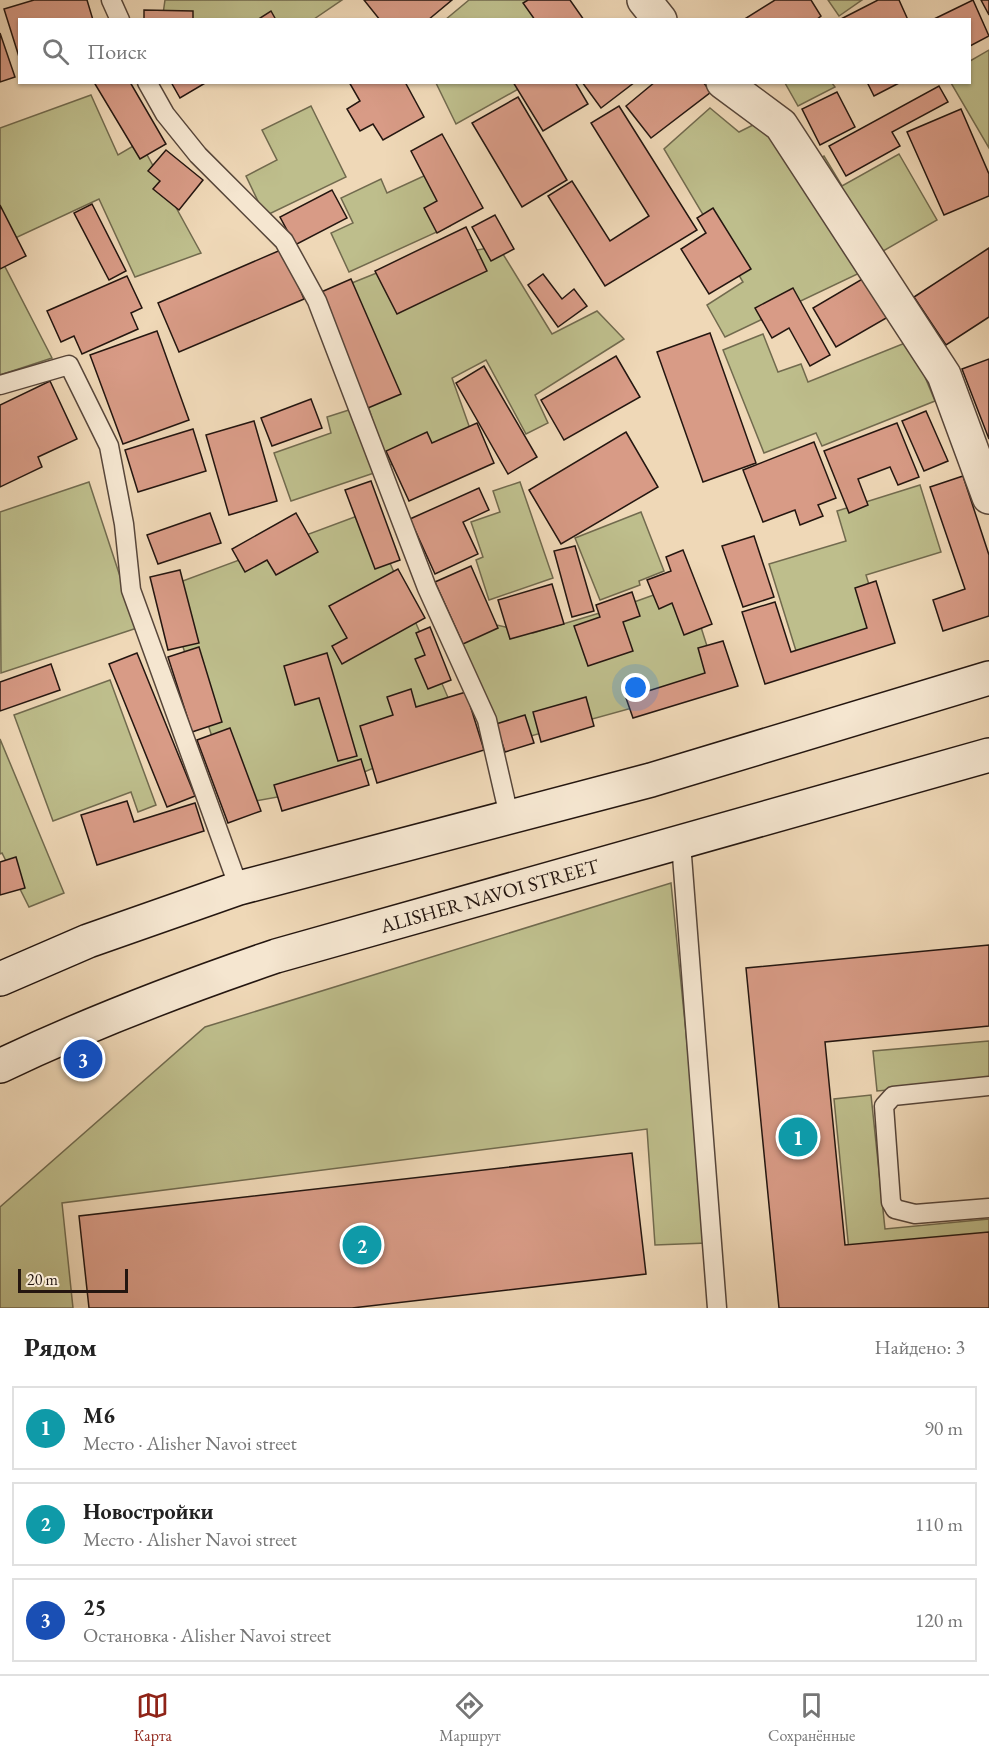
<!DOCTYPE html>
<html lang="ru">
<head>
<meta charset="utf-8">
<style>
	:root { --surface:#fff; --page:#f2f2f2; --text:#222; --muted:#767676; --line:#e0e0e0; --accent:#8f2418 }
	body { margin:0; font-family:"EB Garamond",serif; background:var(--page); color:var(--text) }
	.scale { position:absolute; left:18px; bottom:15px; width:110px; box-sizing:border-box; padding-left:6px; border:3px solid #241610; border-top:0; font-size:16px; line-height:21px; white-space:nowrap; color:#241610; -webkit-text-stroke:4px #f5e6d0; paint-order:stroke }
	.you { position:absolute; left:636px; top:688px; width:21px; height:21px; margin:-15px; border:4px solid #fff; border-radius:50%; background:#1a73e8; box-shadow:0 0 0 9px #1a73e833 }
	.badge { display:grid; place-items:center; width:39px; height:39px; border-radius:50%; background:var(--accent); color:#fff; font-size:20px; font-weight:700 }
	.pin { position:absolute; translate:-50% -50%; border:3px solid #fff; box-shadow:0 2px 6px #0006 }
	.list { margin:0; padding:0; list-style:none }
	h2 { display:flex; justify-content:space-between; align-items:center; height:78px; margin:0; padding:0 24px; font-size:26px }
	h2 small { font-size:20px; font-weight:400; color:var(--muted) }
	.list li { display:grid; grid-template-columns:39px 1fr auto; gap:18px; align-items:center; box-sizing:border-box; height:84px; margin:0 12px 12px; padding:0 12px; border:2px solid var(--line); border-radius:0px }
	.list b { display:block; font-size:22px; white-space:nowrap }
	.list p { margin:0; font-size:20px; white-space:nowrap; color:var(--muted) }
	.list em { font-size:20px; font-style:normal; color:var(--muted) }
	.icon { flex:none; width:33px; height:33px; fill:none; stroke:currentColor; stroke-width:2; stroke-linecap:round; stroke-linejoin:round }
	.map { position:relative; flex:none; width:989px; height:1308px; overflow:hidden }
	.search { position:absolute; background:var(--surface); box-shadow:0 2px 4px #0004; left:18px; right:18px; top:18px; height:66px; display:flex; align-items:center; gap:15px; box-sizing:border-box; padding:0 21px; border-radius:0px; color:var(--muted); font-size:22px }
	.sheet { height:366px; background:var(--surface) }
	nav { display:flex; justify-content:space-around; align-items:center; box-sizing:border-box; height:84px; border-top:2px solid var(--line); background:var(--surface); font-size:16px; color:var(--muted) }
	nav a { display:grid; justify-items:center; gap:3px }
	nav .on { color:var(--accent) }
	.map>svg:first-child { display:block }
	.green { fill:#bebe8c; stroke:#716a4e; stroke-width:1.5 }
	.building { fill:#d89b86; stroke:#241610; stroke-width:1.5 }
	.lines { fill:none; stroke-linecap:round; stroke-linejoin:round }
	.lane-casing { stroke:#57463a; stroke-width:21 }
	.street-casing { stroke:#57463a; stroke-width:36 }
	.secondary-casing { stroke:#241610; stroke-width:36 }
	.lane { stroke:#f5e6d0; stroke-width:18 }
	.street { stroke:#f5e6d0; stroke-width:33 }
	.secondary { stroke:#f5e6d0; stroke-width:33 }
	.labels { text-anchor:middle; dominant-baseline:central; stroke-width:6; stroke-linejoin:round; paint-order:stroke }
	.street-label { font-size:20px; fill:#241610; stroke:#f5e6d0 }
</style>
</head>
<body>
<div class="map">
<svg width="989" height="1308" viewBox="0 0 989 1308">
	<rect width="100%" height="100%" fill="#efd8b7"/>
	<filter id="stains"><feTurbulence type="fractalNoise" baseFrequency=".00333" numOctaves="4"/><feColorMatrix values="0 0 0 0 .2 0 0 0 0 .09 0 0 0 0 .02 0 0 0 .5 -.17"/></filter>
	<radialGradient id="worn" r=".72"><stop offset=".6" stop-color="#630" stop-opacity="0"/><stop offset="1" stop-color="#630" stop-opacity=".3"/></radialGradient>
	<g class="green">
		<polygon points="165,0 342,0 314,19 166,20 163,14"/>
		<polygon points="469,0 548,0 560,20 445,20"/>
		<polygon points="828,0 862,0 839,16"/>
		<polygon points="989,50 989,148 951,83 970,82 970,61"/>
		<polygon points="436,83 529,83 456,124"/>
		<polygon points="785,83 832,83 835,87 798,106"/>
		<polygon points="91,95 118,155 140,142 201,253 135,277 99,199 11,240 0,213 0,128"/>
		<polygon points="311,106 346,177 265,216 246,176 277,160 262,130"/>
		<polygon points="710,108 739,132 759,122 868,269 725,337 707,305 743,282 664,149"/>
		<polygon points="899,154 937,220 871,258 815,161 824,156 842,186"/>
		<polygon points="426,175 450,226 349,272 331,233 353,223 341,198 381,179 387,193"/>
		<polygon points="498,246 552,334 597,311 624,339 535,395 548,423 526,434 486,360 452,378 474,440 387,466 332,291 394,266"/>
		<polygon points="0,257 52,358 0,375"/>
		<polygon points="763,334 778,372 801,364 808,382 910,341 935,401 822,446 816,433 764,453 723,350"/>
		<polygon points="352,409 374,473 291,501 274,453 331,433 327,417"/>
		<polygon points="89,482 137,628 1,673 0,512"/>
		<polygon points="520,482 553,578 489,600 476,560 483,557 471,522 500,512 493,491"/>
		<polygon points="920,485 941,552 866,575 882,627 797,654 769,564 846,541 837,511"/>
		<polygon points="368,512 462,730 327,788 234,805 164,588"/>
		<polygon points="641,512 664,571 639,581 640,585 600,600 575,538"/>
		<polygon points="687,583 719,684 502,744 448,619 483,622 533,633 623,606"/>
		<polygon points="110,680 156,805 138,812 131,792 53,821 14,715"/>
		<polygon points="0,739 64,893 29,907 2,853 0,854"/>
		<polygon points="671,883 707,1243 655,1245 647,1129 62,1203 73,1308 0,1308 0,1207 205,1027"/>
		<polygon points="989,1041 989,1081 877,1091 873,1051"/>
		<polygon points="871,1095 885,1229 989,1219 989,1238 849,1251 834,1099"/>
	</g>
	<g class="building">
		<polygon points="34,0 87,0 93,20 20,20 20,60 4,9"/>
		<polygon points="364,0 452,0 428,20 380,20"/>
		<polygon points="528,0 570,0 584,20 535,20 523,3"/>
		<polygon points="775,0 811,0 821,16 816,20 743,20"/>
		<polygon points="878,0 899,0 908,20 839,20"/>
		<polygon points="973,0 989,36 970,46 970,20 932,20"/>
		<polygon points="981,0 989,0 989,15"/>
		<polygon points="144,10 193,11 193,20 144,20"/>
		<polygon points="271,11 276,20 257,20"/>
		<polygon points="0,33 15,77 0,82"/>
		<polygon points="98,82 130,82 166,144 140,159 95,84"/>
		<polygon points="171,82 207,82 180,98"/>
		<polygon points="349,82 405,82 424,117 383,140 373,124 360,131 347,109 360,101"/>
		<polygon points="513,82 575,82 588,104 543,131"/>
		<polygon points="582,82 635,82 601,108"/>
		<polygon points="655,82 703,82 711,92 651,138 626,106"/>
		<polygon points="867,82 901,82 874,96"/>
		<polygon points="939,86 948,102 892,132 900,146 846,176 829,146"/>
		<polygon points="837,92 855,127 820,145 802,109"/>
		<polygon points="518,97 567,180 522,207 472,123"/>
		<polygon points="619,106 697,230 605,286 548,196 572,181 610,241 649,216 591,123"/>
		<polygon points="961,109 989,174 989,196 944,215 907,132"/>
		<polygon points="442,134 483,208 437,233 424,208 437,201 411,151"/>
		<polygon points="166,150 203,180 179,210 153,189 160,181 148,171"/>
		<polygon points="332,190 347,218 295,245 280,217"/>
		<polygon points="92,204 126,271 109,280 74,213"/>
		<polygon points="0,205 26,256 0,269"/>
		<polygon points="713,208 751,269 709,294 681,249 706,233 697,218"/>
		<polygon points="495,215 514,249 491,261 472,227"/>
		<polygon points="466,227 487,271 397,314 375,271"/>
		<polygon points="989,248 989,317 946,345 914,297"/>
		<polygon points="283,249 304,299 179,352 158,303"/>
		<polygon points="543,274 562,299 574,289 587,306 558,327 528,285"/>
		<polygon points="127,276 142,308 131,313 138,329 82,354 74,336 61,342 47,311"/>
		<polygon points="864,278 888,317 836,347 813,308"/>
		<polygon points="351,279 401,394 368,408 319,293"/>
		<polygon points="793,288 830,355 810,366 789,328 772,338 755,308"/>
		<polygon points="157,331 189,420 123,444 90,355"/>
		<polygon points="710,333 756,463 703,482 657,352"/>
		<polygon points="616,356 640,397 564,440 541,400"/>
		<polygon points="989,359 989,439 962,369"/>
		<polygon points="484,366 537,457 508,474 456,383"/>
		<polygon points="50,381 77,439 38,457 42,467 0,487 0,405"/>
		<polygon points="311,399 322,428 272,446 261,418"/>
		<polygon points="926,411 948,461 924,471 902,421"/>
		<polygon points="254,421 277,501 229,515 206,435"/>
		<polygon points="477,423 494,463 409,501 386,451 427,432 432,443"/>
		<polygon points="897,423 919,477 898,485 890,467 858,479 868,505 849,513 824,451"/>
		<polygon points="193,429 206,471 138,492 125,450"/>
		<polygon points="626,432 658,487 561,544 529,490"/>
		<polygon points="814,442 836,498 818,505 823,516 800,525 795,510 763,522 743,470"/>
		<polygon points="963,476 989,555 989,616 943,631 933,600 965,589 930,487"/>
		<polygon points="371,481 400,560 375,569 345,490"/>
		<polygon points="479,488 489,510 463,522 478,554 435,574 410,519"/>
		<polygon points="210,513 221,543 158,564 147,535"/>
		<polygon points="296,513 318,552 276,575 267,560 245,572 232,549"/>
		<polygon points="754,536 774,597 743,607 722,546"/>
		<polygon points="575,546 594,611 572,617 554,551"/>
		<polygon points="683,550 712,624 684,635 672,603 659,609 647,580 671,571 666,557"/>
		<polygon points="471,566 498,628 463,644 435,582"/>
		<polygon points="398,569 425,618 342,664 332,646 347,638 329,606"/>
		<polygon points="180,570 199,643 168,650 150,577"/>
		<polygon points="876,581 895,643 765,684 742,612 775,602 791,652 867,628 855,588"/>
		<polygon points="552,584 564,624 510,639 498,600"/>
		<polygon points="632,592 640,616 623,622 633,651 588,666 574,626 600,617 596,605"/>
		<polygon points="430,627 451,680 428,689 415,659 425,655 416,633"/>
		<polygon points="723,641 738,686 633,718 626,698 705,673 698,648"/>
		<polygon points="199,647 222,722 192,732 168,657"/>
		<polygon points="137,653 195,796 167,807 109,664"/>
		<polygon points="327,653 357,756 338,761 319,698 295,705 284,666"/>
		<polygon points="51,664 60,690 0,711 0,682"/>
		<polygon points="411,689 416,707 466,692 484,750 377,783 360,726 393,715 387,697"/>
		<polygon points="586,697 594,726 541,742 533,712"/>
		<polygon points="525,715 534,743 505,752 496,724"/>
		<polygon points="230,728 261,811 228,823 197,740"/>
		<polygon points="361,759 369,785 282,811 274,785"/>
		<polygon points="127,801 134,822 195,803 204,831 97,865 81,815"/>
		<polygon points="16,857 25,888 0,895 0,862"/>
		<polygon points="989,945 989,1026 825,1042 845,1245 989,1232 989,1308 779,1308 746,968"/>
		<polygon points="632,1153 646,1274 352,1308 89,1308 79,1216"/>
	</g>
	<g class="lines">
		<g class="lane-casing">
			<g id="lane">
				<polyline points="111,0 120,20"/>
				<polyline points="147,82 165,114 198,155 284,241 317,301 427,588 487,720 509,816"/>
				<polyline points="0,385 69,365 109,446 124,524 131,590 239,888"/>
				<polyline points="681,843 717,1308"/>
				<polyline points="989,1086 893,1096 884,1106 891,1202 895,1209 915,1214 989,1208"/>
			</g>
		</g>
		<g class="street-casing">
			<g id="street">
				<polyline points="644,0 660,20"/>
				<polyline points="723,82 781,125 944,375 989,497"/>
			</g>
		</g>
		<g class="secondary-casing">
			<g id="secondary">
				<polyline points="0,979 88,941 239,888 651,780 989,678"/>
				<path id="s1" d="M0 1066C90 1023 182 988 276 956L989 755"/>
			</g>
		</g>
		<use href="#lane" class="lane"/>
		<use href="#street" class="street"/>
		<use href="#secondary" class="secondary"/>
	</g>
	<g class="labels">
		<g class="street-label">
			<text stroke="none"><textPath href="#s1" startOffset="519">ALISHER NAVOI STREET</textPath></text>
		</g>
	</g>
	<rect width="100%" height="100%" filter="url(#stains)"/>
	<rect width="100%" height="100%" fill="url(#worn)"/>
</svg>
<div class="scale">20 m</div>
<div class="you"></div>
<div class="pin badge" style="left:798px;top:1137px;background:#0f9aa8">1</div>
<div class="pin badge" style="left:362px;top:1245px;background:#0f9aa8">2</div>
<div class="pin badge" style="left:83px;top:1059px;background:#1a4fb4">3</div>
<div class="search"><svg class="icon" aria-label="search" viewBox="0 0 24 24"><circle cx="10" cy="10" r="6"/><path d="M15 15l6 6"/></svg>Поиск</div>
</div>
<section class="sheet">
<h2>Рядом<small>Найдено: 3</small></h2>
<ul class="list">
<li><span class="badge" style="background:#0f9aa8">1</span><div><b>М6</b><p>Место · Alisher Navoi street</p></div><em>90 m</em></li>
<li><span class="badge" style="background:#0f9aa8">2</span><div><b>Новостройки</b><p>Место · Alisher Navoi street</p></div><em>110 m</em></li>
<li><span class="badge" style="background:#1a4fb4">3</span><div><b>25</b><p>Остановка · Alisher Navoi street</p></div><em>120 m</em></li>
</ul>
</section>
<nav>
<a class="on"><svg class="icon" aria-label="map" viewBox="0 0 24 24"><path d="M3 6l6-2 6 2 6-2v14l-6 2-6-2-6 2zM9 4v14M15 6v14"/></svg>Карта</a>
<a><svg class="icon" aria-label="directions" viewBox="0 0 24 24"><path d="M12 3l9 9-9 9-9-9zM9 14v-3h6M13 9l2 2-2 2"/></svg>Маршрут</a>
<a><svg class="icon" aria-label="saved" viewBox="0 0 24 24"><path d="M7 4h10v16l-5-4-5 4z"/></svg>Сохранённые</a>
</nav>
</body>
</html>
